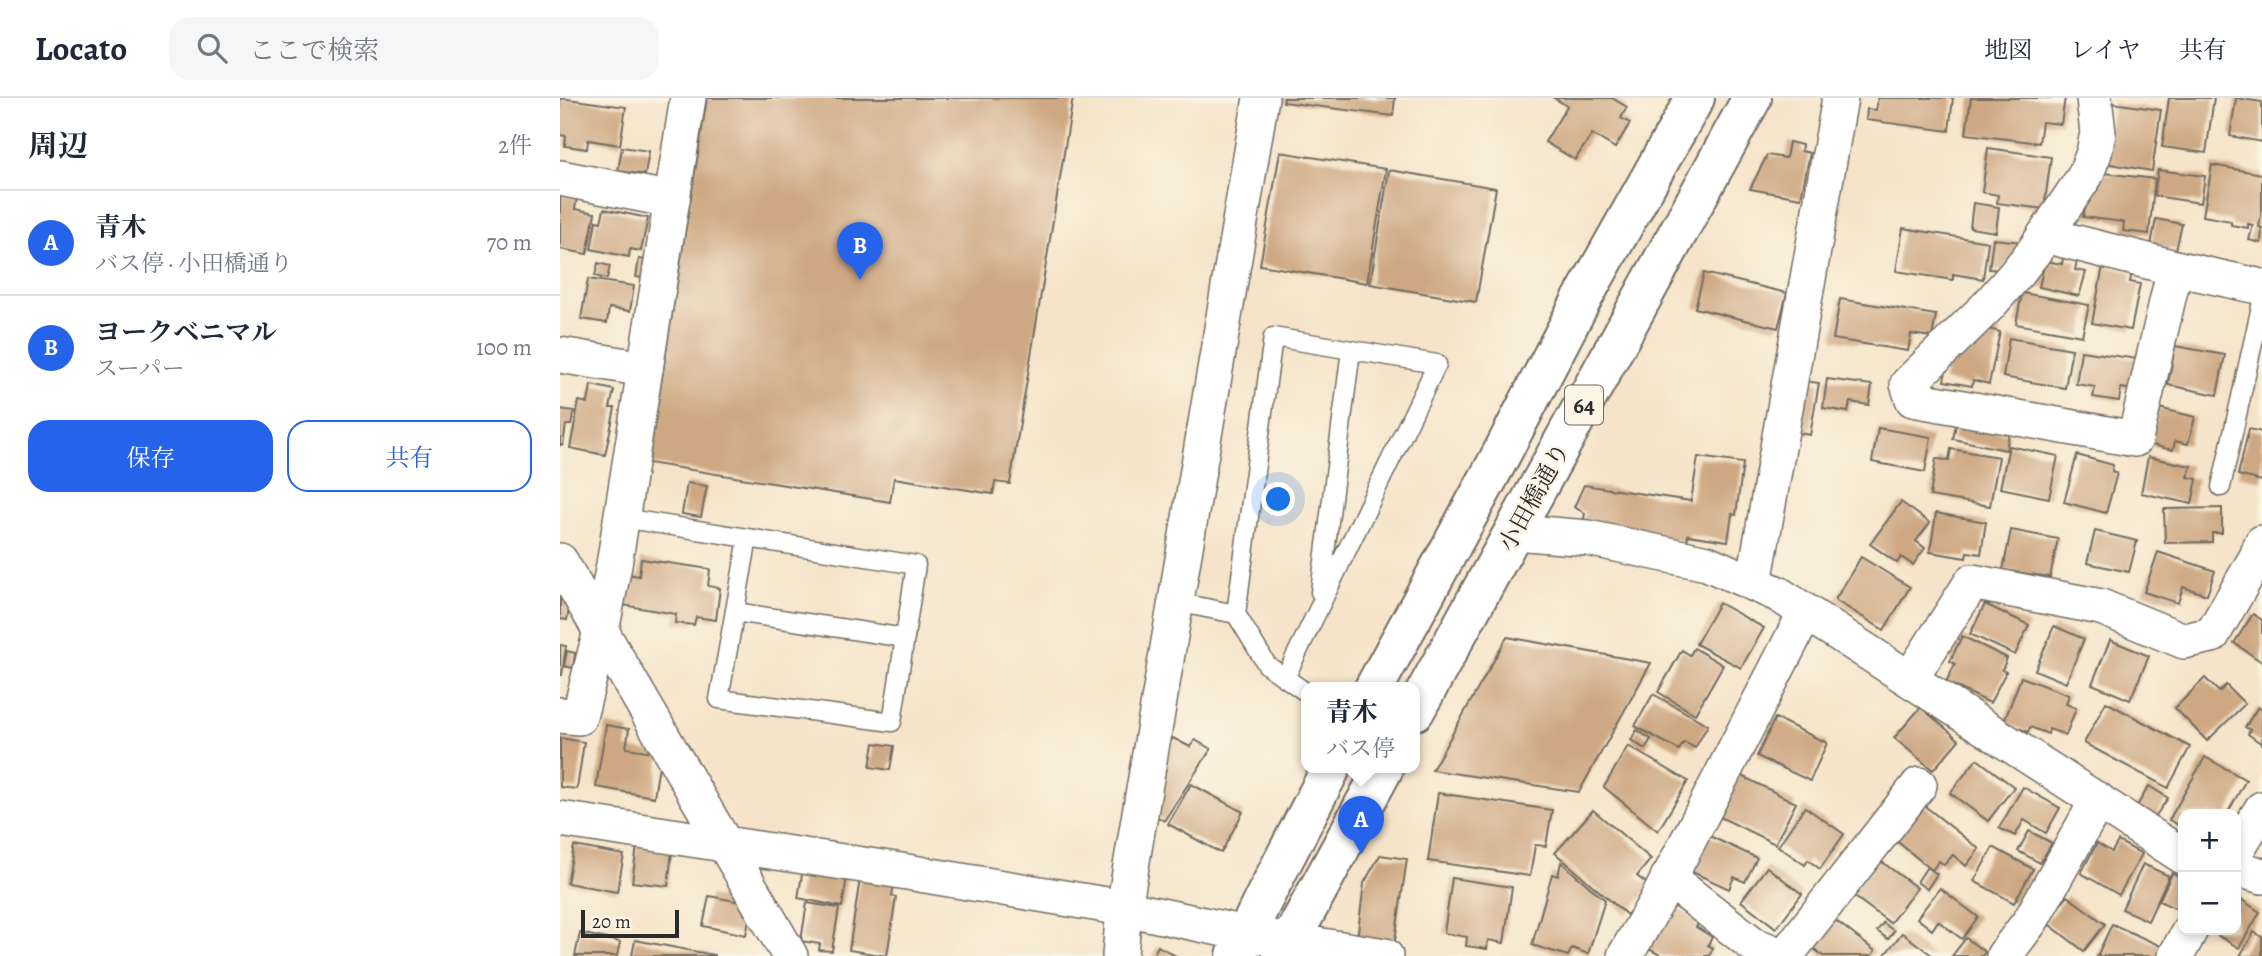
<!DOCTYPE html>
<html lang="ja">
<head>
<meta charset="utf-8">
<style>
	:root { --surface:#fff; --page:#f6f6f7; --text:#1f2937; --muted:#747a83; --line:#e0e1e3; --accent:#2563eb }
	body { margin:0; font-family:Alegreya,"Noto Serif JP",serif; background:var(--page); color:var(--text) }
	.controls { position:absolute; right:21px; bottom:21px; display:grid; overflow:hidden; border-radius:14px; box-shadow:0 4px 10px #0003 }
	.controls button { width:63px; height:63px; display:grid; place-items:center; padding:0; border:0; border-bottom:2px solid var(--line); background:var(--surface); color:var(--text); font:35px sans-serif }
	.scale { position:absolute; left:21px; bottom:18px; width:98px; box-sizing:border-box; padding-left:7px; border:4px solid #2b2b2b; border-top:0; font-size:19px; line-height:24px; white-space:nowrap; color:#2b2b2b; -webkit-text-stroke:5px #fcf5e5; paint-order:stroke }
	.you { position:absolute; left:719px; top:402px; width:24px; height:24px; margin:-18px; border:5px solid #fff; border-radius:50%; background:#1a73e8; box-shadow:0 0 0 10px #1a73e833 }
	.badge { display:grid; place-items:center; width:46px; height:46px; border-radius:50%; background:var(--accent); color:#fff; font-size:23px; font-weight:700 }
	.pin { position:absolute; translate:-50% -58px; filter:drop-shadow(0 2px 4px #0008) }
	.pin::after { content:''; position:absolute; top:37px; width:24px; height:21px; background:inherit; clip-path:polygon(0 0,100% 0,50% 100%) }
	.popup { position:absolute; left:741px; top:584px; width:119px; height:91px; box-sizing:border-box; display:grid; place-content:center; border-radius:14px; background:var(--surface); filter:drop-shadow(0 2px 5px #0005); font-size:23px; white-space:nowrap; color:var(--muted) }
	.popup b { font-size:26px; color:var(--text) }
	.popup::after { content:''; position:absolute; left:50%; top:100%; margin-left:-14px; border:14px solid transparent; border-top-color:var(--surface) }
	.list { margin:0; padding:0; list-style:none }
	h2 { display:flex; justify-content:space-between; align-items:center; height:91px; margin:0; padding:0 28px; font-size:30px }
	h2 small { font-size:23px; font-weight:400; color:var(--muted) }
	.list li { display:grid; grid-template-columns:46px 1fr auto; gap:21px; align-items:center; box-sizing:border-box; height:105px; padding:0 28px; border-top:2px solid var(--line) }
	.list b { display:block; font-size:26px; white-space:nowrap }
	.list p { margin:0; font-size:23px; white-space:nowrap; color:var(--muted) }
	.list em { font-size:23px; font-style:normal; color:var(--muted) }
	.actions { display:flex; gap:14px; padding:21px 28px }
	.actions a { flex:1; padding:16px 0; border:2px solid var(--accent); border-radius:21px; text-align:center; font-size:24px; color:var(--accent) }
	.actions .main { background:var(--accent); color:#fff }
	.icon { flex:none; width:38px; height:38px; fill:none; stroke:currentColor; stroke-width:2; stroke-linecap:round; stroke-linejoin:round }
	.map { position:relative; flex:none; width:1702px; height:858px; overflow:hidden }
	header { display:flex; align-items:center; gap:42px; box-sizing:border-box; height:98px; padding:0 35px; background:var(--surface); border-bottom:2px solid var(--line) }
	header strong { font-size:33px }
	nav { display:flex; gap:38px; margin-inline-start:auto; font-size:24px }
	.search { width:490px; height:63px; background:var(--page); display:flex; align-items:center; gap:18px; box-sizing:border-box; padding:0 24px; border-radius:21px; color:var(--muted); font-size:26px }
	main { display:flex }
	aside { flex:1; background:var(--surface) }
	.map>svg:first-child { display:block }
	.building { fill:#cea883 }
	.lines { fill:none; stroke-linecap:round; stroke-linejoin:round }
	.lane-casing { stroke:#726c62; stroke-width:21 }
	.street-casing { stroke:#726c62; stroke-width:38 }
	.primary-casing { stroke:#726c62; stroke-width:42 }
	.lane { stroke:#fff; stroke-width:18 }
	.street { stroke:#fff; stroke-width:35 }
	.primary { stroke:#fff; stroke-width:38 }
	.labels { text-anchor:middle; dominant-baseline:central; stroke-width:5; stroke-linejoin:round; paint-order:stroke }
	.shield { fill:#fcf5e5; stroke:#6a6863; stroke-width:2 }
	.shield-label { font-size:23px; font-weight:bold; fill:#2b2b2b }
	.street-label { font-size:24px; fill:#2b2b2b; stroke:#fcf5e5 }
</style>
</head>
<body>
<header>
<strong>Locato</strong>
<div class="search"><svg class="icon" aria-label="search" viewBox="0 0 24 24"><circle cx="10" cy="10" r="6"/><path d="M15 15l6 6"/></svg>ここで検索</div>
<nav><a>地図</a><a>レイヤ</a><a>共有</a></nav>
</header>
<main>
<aside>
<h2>周辺<small>2件</small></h2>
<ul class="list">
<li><span class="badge">A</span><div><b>青木</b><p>バス停 · 小田橋通り</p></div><em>70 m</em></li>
<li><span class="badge">B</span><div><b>ヨークベニマル</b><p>スーパー</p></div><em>100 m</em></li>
</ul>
<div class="actions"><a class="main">保存</a><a>共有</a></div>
</aside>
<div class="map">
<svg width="1702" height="858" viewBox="0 0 1702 858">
	<rect width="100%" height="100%" fill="#fcf5e5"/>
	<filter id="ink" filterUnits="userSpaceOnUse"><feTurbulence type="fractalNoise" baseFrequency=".0143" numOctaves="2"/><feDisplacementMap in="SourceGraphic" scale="14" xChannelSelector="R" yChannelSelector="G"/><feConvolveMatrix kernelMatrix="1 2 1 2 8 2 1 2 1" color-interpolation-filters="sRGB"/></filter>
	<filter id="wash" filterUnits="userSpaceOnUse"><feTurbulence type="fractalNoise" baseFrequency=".00686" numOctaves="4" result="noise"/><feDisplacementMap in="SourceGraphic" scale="28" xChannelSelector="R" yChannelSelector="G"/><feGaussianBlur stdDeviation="1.57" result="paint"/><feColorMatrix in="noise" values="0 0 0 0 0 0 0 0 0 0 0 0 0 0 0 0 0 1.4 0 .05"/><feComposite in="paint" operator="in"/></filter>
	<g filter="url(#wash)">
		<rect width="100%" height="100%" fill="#f5e4c9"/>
		<g id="blocks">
			<g class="building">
				<polygon points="0,0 66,9 60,47 28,42 27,51 5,48 6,38 0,37"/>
				<polygon points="147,0 513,0 450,386 435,384 433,396 334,380 330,404 88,365"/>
				<polygon points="724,0 835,0 833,18 723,4"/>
				<polygon points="994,0 1052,0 1067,9 1061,20 1070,25 1055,50 1032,36 1015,62 985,44 1007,8"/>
				<polygon points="1318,0 1393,0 1389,33 1306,22 1307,11 1316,12"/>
				<polygon points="1411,0 1505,0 1501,26 1482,24 1479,45 1406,36"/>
				<polygon points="1609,0 1654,0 1646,55 1602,49"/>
				<polygon points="1676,0 1702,4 1702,44 1670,38"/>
				<polygon points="1553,5 1601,12 1592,73 1544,65"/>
				<polygon points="1229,44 1242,47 1241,53 1250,55 1241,100 1190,91 1207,57 1226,60"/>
				<polygon points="62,49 89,53 85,77 58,73"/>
				<polygon points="1428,50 1491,59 1484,111 1437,105 1438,97 1422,94"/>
				<polygon points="720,54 826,71 807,185 700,167"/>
				<polygon points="1652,67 1702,76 1702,111 1699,129 1702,130 1701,145 1689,142 1693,127 1688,126 1688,130 1671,127 1671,123 1643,118"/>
				<polygon points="829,72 936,90 916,204 810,186"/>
				<polygon points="1598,72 1645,78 1641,105 1594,98"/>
				<polygon points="1535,74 1595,81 1589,136 1563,133 1564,124 1523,119"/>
				<polygon points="0,97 17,100 15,111 35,115 27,156 0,151"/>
				<polygon points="1413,105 1439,109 1436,134 1410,130"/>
				<polygon points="44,111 88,120 81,153 70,151 69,159 31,151 36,123 41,124"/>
				<polygon points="1596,121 1622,126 1616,152 1591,147"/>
				<polygon points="1343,130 1428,144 1423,181 1393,176 1393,182 1336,173"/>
				<polygon points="1433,141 1463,144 1443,172 1429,171"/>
				<polygon points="1503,160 1517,163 1515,172 1526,174 1519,198 1479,189 1485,163 1502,166"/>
				<polygon points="79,161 93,163 90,181 76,179"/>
				<polygon points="38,165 50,168 47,181 35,178"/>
				<polygon points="1543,168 1572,174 1570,184 1580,186 1571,232 1532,225"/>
				<polygon points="1144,175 1227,195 1218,230 1135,210"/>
				<polygon points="28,181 74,188 70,213 49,210 47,225 21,221"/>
				<polygon points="1462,195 1529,207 1522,238 1456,226"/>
				<polygon points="1280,201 1376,217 1372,239 1351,236 1348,253 1273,241"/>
				<polygon points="1424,230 1440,234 1429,286 1413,282 1412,288 1384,283 1388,263"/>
				<polygon points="1449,240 1512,251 1505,290 1443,279"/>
				<polygon points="1615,248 1665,257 1657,297 1608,287"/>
				<polygon points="1521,253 1578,261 1573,292 1561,290 1559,303 1533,299 1535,289 1516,286"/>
				<polygon points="1267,281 1312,287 1309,307 1290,304 1288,314 1263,310"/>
				<polygon points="1237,282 1259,285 1250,337 1229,333"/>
				<polygon points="31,287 54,292 50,310 55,310 45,357 10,350 19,303 28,305"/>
				<polygon points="1599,310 1635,319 1628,346 1615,343 1613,352 1591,347"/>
				<polygon points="0,311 14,313 11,327 6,327 3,347 0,347"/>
				<polygon points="1396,326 1449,336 1446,352 1393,341"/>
				<polygon points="1318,330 1371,339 1365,374 1312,364"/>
				<polygon points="1689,331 1702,334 1702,383 1678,377"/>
				<polygon points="1449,348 1498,358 1489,400 1440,390"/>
				<polygon points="1391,351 1439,359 1430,408 1370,398 1376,361 1389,362"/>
				<polygon points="1517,357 1553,367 1552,373 1557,375 1546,415 1504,404"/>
				<polygon points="1138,359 1183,365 1176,417 1172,416 1168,443 1128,437 1127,444 1023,427 1025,415 1014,409 1024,387 1131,403"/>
				<polygon points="1588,359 1631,368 1628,379 1637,381 1632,406 1581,395"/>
				<polygon points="127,385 147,388 141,419 122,416"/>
				<polygon points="1341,404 1370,425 1356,443 1365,450 1353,467 1341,459 1337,465 1310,446"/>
				<polygon points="1662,410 1662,435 1652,435 1652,444 1605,445 1604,411"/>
				<polygon points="1376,415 1426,424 1421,456 1407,454 1406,460 1370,454"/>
				<polygon points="1451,432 1498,441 1490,479 1443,472"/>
				<polygon points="1535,433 1577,443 1569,474 1527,465"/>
				<polygon points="1598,454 1655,473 1647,497 1623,489 1618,505 1584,494"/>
				<polygon points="1301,459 1350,489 1324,532 1275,502"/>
				<polygon points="81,461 150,471 148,488 160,490 156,522 136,519 134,527 115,525 116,516 62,507 67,476 79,478"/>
				<polygon points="0,489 11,500 7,522 0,521"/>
				<polygon points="1159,505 1204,530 1181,570 1136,546"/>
				<polygon points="1425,506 1469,527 1455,557 1410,536"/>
				<polygon points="1693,516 1702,522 1702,564 1674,545"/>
				<polygon points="1494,528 1524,541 1506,585 1475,572"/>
				<polygon points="1402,538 1447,560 1442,572 1446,574 1430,605 1386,584 1395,566 1390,563"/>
				<polygon points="947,539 1091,565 1019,694 872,672"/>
				<polygon points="1550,542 1589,558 1570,602 1532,586"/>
				<polygon points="0,547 6,548 2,577 0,577"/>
				<polygon points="1134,550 1163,567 1135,616 1098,594 1122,552 1130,557"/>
				<polygon points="7,553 15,555 13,570 4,568"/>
				<polygon points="1461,579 1509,597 1506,606 1516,610 1506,637 1489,631 1488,636 1470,629 1468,634 1444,624"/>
				<polygon points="1645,580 1659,594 1666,587 1685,606 1647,643 1615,610"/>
				<polygon points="1093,596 1148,627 1135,650 1124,644 1119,652 1075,628"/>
				<polygon points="1546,604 1630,649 1608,690 1524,645"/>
				<polygon points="1361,609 1399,642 1373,672 1334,640"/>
				<polygon points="1698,609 1702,612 1702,646 1688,636 1690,632 1685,629"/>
				<polygon points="1215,620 1267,645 1250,683 1197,658"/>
				<polygon points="46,627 69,631 66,650 101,655 94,699 36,689"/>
				<polygon points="1077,632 1091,641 1085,651 1071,642"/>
				<polygon points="0,640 24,644 17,691 0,689"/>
				<polygon points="613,640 630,649 635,642 651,651 604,723 591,715 601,658"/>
				<polygon points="314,645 334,648 330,672 310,669"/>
				<polygon points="1068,648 1128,683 1098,733 1044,689"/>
				<polygon points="1645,659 1686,682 1667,716 1623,716 1623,730 1609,722"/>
				<polygon points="1417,661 1454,689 1428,723 1390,695"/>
				<polygon points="1178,676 1236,705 1215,746 1158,718"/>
				<polygon points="631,686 683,714 661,755 608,726"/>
				<polygon points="1589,688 1608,700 1595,719 1577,708"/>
				<polygon points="1463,689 1500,710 1486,735 1464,722 1455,738 1439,730"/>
				<polygon points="878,695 992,712 986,748 975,747 970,778 868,763"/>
				<polygon points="1361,705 1419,751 1406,768 1393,757 1384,767 1379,763 1372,772 1333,740"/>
				<polygon points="1245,709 1284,736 1260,771 1248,762 1245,767 1218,748"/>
				<polygon points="1033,712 1091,761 1077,778 1091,789 1067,817 995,755"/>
				<polygon points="1469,733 1492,745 1480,765 1458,753"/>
				<polygon points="1145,736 1197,760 1185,784 1174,779 1169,791 1128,772"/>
				<polygon points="1558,743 1582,756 1559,797 1521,775 1537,745 1552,754"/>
				<polygon points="14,748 64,757 57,794 7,785"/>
				<polygon points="77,748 112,753 108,788 72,784"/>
				<polygon points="1433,749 1473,771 1454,805 1414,783"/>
				<polygon points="820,757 847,761 834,849 797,842 804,785"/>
				<polygon points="1318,761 1357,790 1330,825 1291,796"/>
				<polygon points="1001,764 1045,802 1028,856 1012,850 1008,858 972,847 992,776 998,778"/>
				<polygon points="1583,766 1609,778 1588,823 1562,811"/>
				<polygon points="1207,769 1242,796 1216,830 1181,803"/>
				<polygon points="1367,769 1377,776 1367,791 1357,784"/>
				<polygon points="243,771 287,779 282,809 238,800"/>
				<polygon points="1612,775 1623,781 1623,799 1617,811 1599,803"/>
				<polygon points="892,780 952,789 944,845 928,842 927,851 906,848 907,839 884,835"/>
				<polygon points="300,781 334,786 332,798 336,799 327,858 289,852"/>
				<polygon points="1380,790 1418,819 1402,841 1378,823 1372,832 1357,820"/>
				<polygon points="149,798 186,805 184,816 190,817 186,837 143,828"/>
				<polygon points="1507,798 1545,826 1524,853 1486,824"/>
				<polygon points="1676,798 1700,814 1679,850 1652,834 1653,832 1676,832"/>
				<polygon points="247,805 279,810 272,853 259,852 260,846 241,843"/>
				<polygon points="1111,806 1139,824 1136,829 1152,839 1148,847 1153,850 1149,858 1102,858 1087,850"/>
				<polygon points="1275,822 1315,853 1311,858 1263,858 1253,850"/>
				<polygon points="1323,825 1334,833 1328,841 1317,833"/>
				<polygon points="1552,826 1603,849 1599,858 1537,858"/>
				<polygon points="1694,834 1702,839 1702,858 1680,858"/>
				<polygon points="20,835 60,844 57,858 15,858"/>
				<polygon points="1342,835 1373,858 1324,858"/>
				<polygon points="1406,840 1425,854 1422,858 1392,858"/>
				<polygon points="75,842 154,857 154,858 72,858"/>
				<polygon points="598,848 616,858 593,858"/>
			</g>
		</g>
	</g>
	<g filter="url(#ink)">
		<use href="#blocks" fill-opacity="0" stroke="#726c62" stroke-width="2"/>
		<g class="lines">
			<g class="lane-casing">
				<g id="lane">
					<polyline points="1661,389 1702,204"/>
					<polyline points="62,420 356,467 332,624 159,601 188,440"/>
					<polyline points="760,494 791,252"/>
					<polyline points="616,504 676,516"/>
					<polyline points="175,514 345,540"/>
					<polyline points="725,580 877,266 713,239 676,516 707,567 747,595"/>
				</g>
			</g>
			<g class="street-casing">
				<g id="street">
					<polyline points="1534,0 1538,35 1534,55 1525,78 1475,152 1456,176 1428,208 1348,286 1353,301 1575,341 1615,170"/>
					<polyline points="0,80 112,102"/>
					<polyline points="1485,137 1615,170 1702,189"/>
					<polyline points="0,257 85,271"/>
					<polyline points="955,434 1028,440 1147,465 1218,496 1623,758"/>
					<polyline points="0,463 230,858"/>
					<polyline points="1194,485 1280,0"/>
					<polyline points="1350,581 1412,484 1541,509 1624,543 1652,537 1697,459 1702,445"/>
					<polyline points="0,617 19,619 41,533 54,467 128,0"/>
					<polyline points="0,721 329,771 564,810 687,836 825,858"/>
					<polyline points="1676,752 1702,711"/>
					<polyline points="1676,770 1702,778"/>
					<polyline points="1108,780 1194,847 1221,858"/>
					<polyline points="560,858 564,810 701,0"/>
					<polyline points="1065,858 1098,801 1246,514"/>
					<polyline points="1225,858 1359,687"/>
					<polyline points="1444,858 1471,822 1538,702"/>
					<polyline points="1616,858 1630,832"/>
				</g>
			</g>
			<g class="primary-casing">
				<g id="primary">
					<polyline points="814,590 941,357 1020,205 1135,0"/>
					<polyline points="855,613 1192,0"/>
					<polyline points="676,858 703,802 771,670"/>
					<polyline points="722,858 824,670"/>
				</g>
			</g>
			<use href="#lane" class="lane"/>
			<use href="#street" class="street"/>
			<use href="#primary" class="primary"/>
		</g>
	</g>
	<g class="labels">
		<rect class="shield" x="1005" y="287.5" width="38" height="39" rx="5"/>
		<g class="shield-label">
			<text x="1024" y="307">64</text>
		</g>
		<g class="street-label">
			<text transform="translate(974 399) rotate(-61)">小田橋通り</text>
		</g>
	</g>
</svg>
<div class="controls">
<button>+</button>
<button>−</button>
</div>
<div class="scale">20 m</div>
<div class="you"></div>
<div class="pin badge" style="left:801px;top:756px">A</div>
<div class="popup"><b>青木</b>バス停</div>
<div class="pin badge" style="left:300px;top:182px">B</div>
</div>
</main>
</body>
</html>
